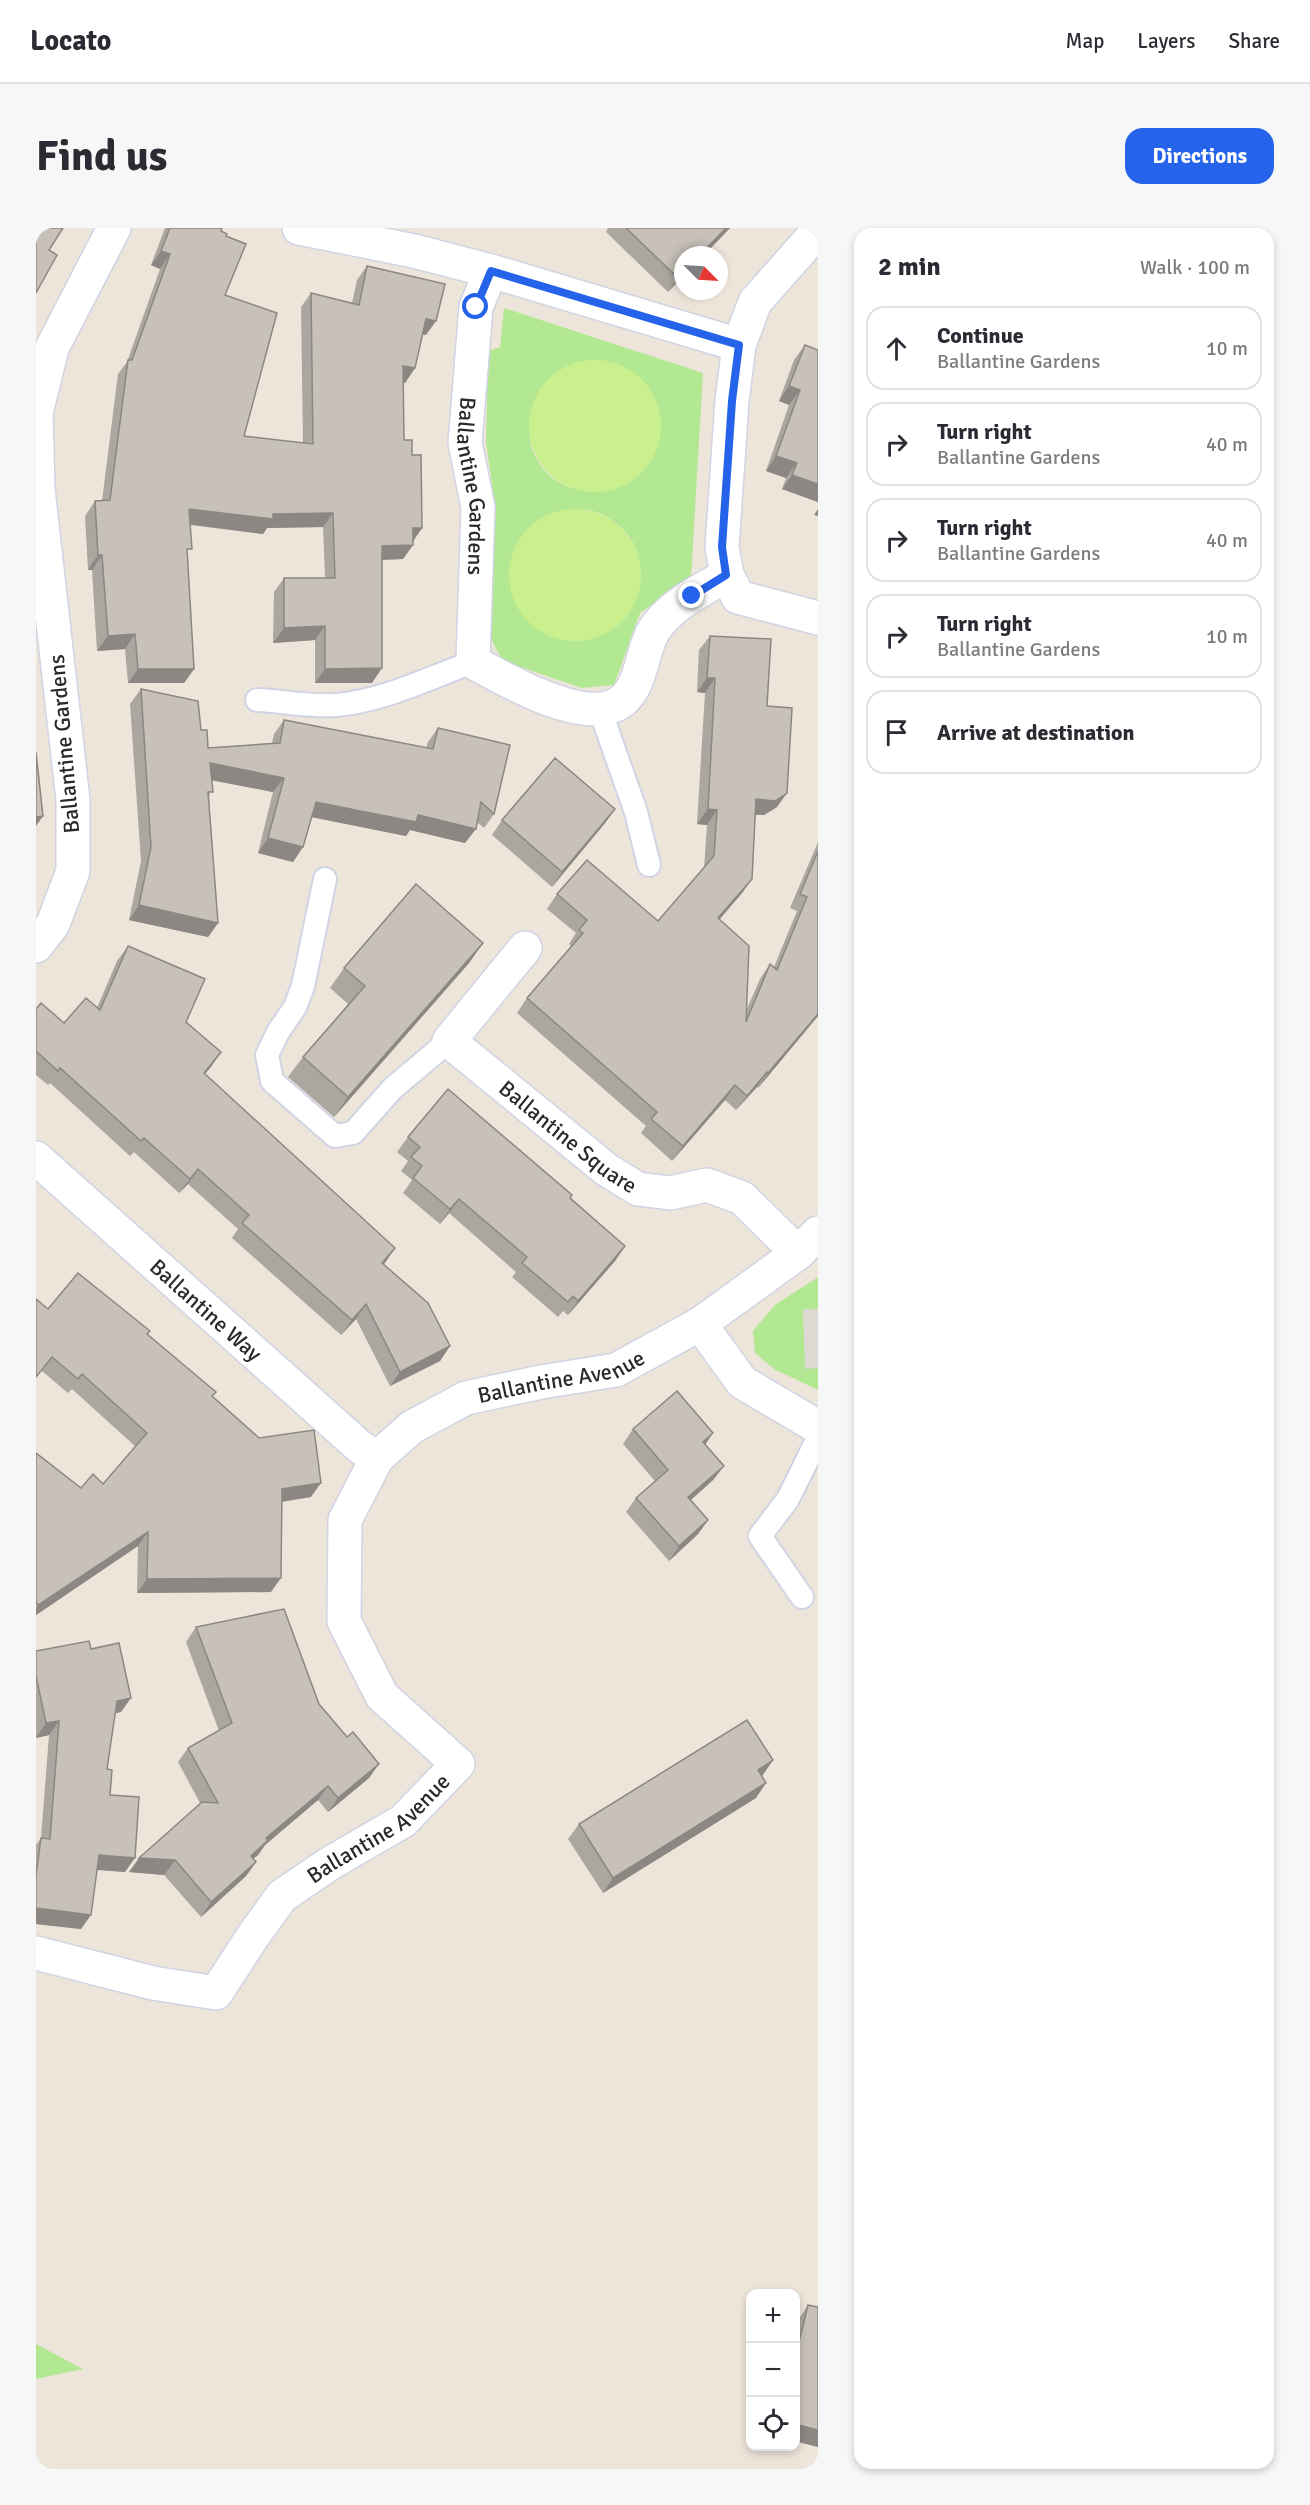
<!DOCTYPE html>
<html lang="en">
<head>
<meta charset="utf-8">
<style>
	:root { --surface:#fff; --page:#f7f7f7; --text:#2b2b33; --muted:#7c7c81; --line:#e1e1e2; --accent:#2563eb }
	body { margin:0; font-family:Signika,sans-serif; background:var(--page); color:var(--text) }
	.controls { position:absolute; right:18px; bottom:18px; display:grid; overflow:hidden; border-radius:12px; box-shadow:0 3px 9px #0003 }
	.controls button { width:54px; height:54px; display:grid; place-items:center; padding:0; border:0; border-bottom:2px solid var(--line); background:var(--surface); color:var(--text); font:30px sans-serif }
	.compass { position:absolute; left:638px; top:18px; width:54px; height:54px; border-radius:50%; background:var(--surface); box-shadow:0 3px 9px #0003; rotate:114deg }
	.stop { position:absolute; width:18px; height:18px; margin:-14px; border:4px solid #2563eb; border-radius:50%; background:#fff }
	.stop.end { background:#2563eb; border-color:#fff; box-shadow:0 2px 6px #0008 }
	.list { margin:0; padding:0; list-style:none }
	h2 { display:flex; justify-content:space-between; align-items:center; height:78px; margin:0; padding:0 24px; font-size:26px }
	h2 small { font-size:20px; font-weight:400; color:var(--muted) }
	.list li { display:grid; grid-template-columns:39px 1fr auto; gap:18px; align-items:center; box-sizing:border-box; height:84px; margin:0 12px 12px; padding:0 12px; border:2px solid var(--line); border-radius:18px }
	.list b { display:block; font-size:22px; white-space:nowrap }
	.list p { margin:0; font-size:20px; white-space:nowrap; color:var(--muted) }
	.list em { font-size:20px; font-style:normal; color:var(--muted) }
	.icon { flex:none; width:33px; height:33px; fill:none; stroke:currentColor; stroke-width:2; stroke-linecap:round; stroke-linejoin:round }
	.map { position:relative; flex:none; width:782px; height:2241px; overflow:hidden; border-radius:18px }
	header { display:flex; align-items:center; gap:36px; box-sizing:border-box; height:84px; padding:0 30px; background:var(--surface); border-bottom:2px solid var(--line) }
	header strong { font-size:28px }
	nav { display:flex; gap:33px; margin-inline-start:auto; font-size:21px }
	.intro { display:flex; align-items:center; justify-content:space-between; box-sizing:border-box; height:144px; padding:0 36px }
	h1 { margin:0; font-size:42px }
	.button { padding:15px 27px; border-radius:18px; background:var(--accent); color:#fff; font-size:21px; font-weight:700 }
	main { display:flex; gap:36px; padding:0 36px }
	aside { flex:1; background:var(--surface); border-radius:18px; box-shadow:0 3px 9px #0003 }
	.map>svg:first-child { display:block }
	.green { fill:#b3e893; fill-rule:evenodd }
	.pitch { fill:#caf08e }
	.plaza { fill:#ddd8d2 }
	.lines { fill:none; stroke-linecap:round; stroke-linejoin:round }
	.lane-casing { stroke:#d0d4e4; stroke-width:26 }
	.street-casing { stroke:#d0d4e4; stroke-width:36 }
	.lane { stroke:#fff; stroke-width:22 }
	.street { stroke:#fff; stroke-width:33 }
	.wall { fill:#aca6a0 }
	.shaded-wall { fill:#8c8782 }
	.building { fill:#c8c1ba; stroke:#8c8782; stroke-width:1.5 }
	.route { stroke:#2563eb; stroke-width:8 }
	.labels { text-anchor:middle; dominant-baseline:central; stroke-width:6; stroke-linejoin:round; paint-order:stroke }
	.street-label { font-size:22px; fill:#2a2a2a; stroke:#fff }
</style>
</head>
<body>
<header>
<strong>Locato</strong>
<nav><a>Map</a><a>Layers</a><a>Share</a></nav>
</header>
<div class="intro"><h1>Find us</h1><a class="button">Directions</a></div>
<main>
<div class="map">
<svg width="782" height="2241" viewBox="0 0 782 2241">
	<rect width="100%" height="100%" fill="#ede4da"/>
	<g class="green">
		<path d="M468 80 667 145 655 350 604 385 578 457 546 460 467 433 451 404 460 283 450 215 452 123 464 119ZM493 199 583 259C548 269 512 260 497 223 494 216 494 207 493 199ZM549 281C556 283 565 285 571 289 607 309 611 347 595 382Z"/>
		<polygon points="782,1049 782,1162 738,1141 719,1125 717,1103 739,1077"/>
		<polygon points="0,2116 47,2141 0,2151"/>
	</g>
	<g class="pitch">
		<circle cx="559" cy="198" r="66"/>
		<circle cx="539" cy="347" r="66"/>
	</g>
	<polygon class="plaza" points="767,1081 782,1081 782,1140 769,1141"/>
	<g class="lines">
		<g class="lane-casing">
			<g id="lane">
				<path d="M221 472C246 473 274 479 300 477 347 473 393 450 437 434"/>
				<polyline points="564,482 600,584 613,637"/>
				<polyline points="289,651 267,758 259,779 242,804 231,827 236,853 299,908 317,905 357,860 413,813"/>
				<polyline points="766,1369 724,1308 752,1271 782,1210"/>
			</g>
		</g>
		<g class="street-casing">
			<g id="street">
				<polyline points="263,0 378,23 455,43 703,117"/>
				<polyline points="782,3 719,74 703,117 696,173 686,319 691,347 702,369 782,390"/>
				<path id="s1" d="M455 43 440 79 429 215 442 279 437 434C469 452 552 500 586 473 607 456 605 423 618 402 634 377 666 362 691 347"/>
				<polyline points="0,718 17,696 37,643 37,572 2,261 0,185 16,120 78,0"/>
				<path id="s2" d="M489 720 413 813 571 942 602 961 634 965 671 957 706 970 762 1025"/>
				<path id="s3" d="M0 930 324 1219 341 1230"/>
				<polyline points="664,1096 706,1154 782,1199"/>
				<path id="s4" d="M0 1725 117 1755 180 1765 217 1708 246 1668 293 1636 367 1593 422 1536 346 1468 308 1393 309 1292 341 1230 376 1199 430 1170 505 1154 580 1142 664 1096 762 1025 782 1005"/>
			</g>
		</g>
		<use href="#lane" class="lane"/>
		<use href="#street" class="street"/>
	</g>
	<g class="wall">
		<polygon points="129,0 186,0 185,3 190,8 189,67 208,208 267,215 265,79 275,65 316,75 321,52 331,38 390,107 386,106 379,140 369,155 367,154 368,212 376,227 386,300 377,312 377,317 367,331 346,332 336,455 279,455 279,412 237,415 238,364 248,350 289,350 287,299 231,300 227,306 154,297 151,327 158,441 148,455 92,455 89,421 61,423 56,342 52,342 49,288 59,273 66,273 82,146 91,134 124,41 115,37"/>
		<polygon points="572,0 694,0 668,27 647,27 647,48 632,64 570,4"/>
		<polygon points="769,117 782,274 746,261 750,250 730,243 753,177 743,173 758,132"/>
		<polygon points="674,408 731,478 741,579 728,587 719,587 716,651 706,665 683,691 710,783 724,751 734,736 738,739 761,683 754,680 782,614 782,788 722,860 721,859 700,882 689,872 636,933 605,905 610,898 481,785 491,770 535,718 533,716 540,705 511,681 521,666 622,693 668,640 671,597 661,596 669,465 661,464 663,422"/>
		<polygon points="105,461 165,502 172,520 236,515 238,506 248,492 390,520 392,514 402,500 458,586 448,600 441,594 429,615 374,602 370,608 276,589 267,619 257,634 222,625 237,564 176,552 173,570 182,695 172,709 93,692 105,633 94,476"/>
		<polygon points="579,581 569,595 516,659 456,607 466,592"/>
		<polygon points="447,715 433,735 298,889 252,849 267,829 312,776 294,760 308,740"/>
		<polygon points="92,718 150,794 185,824 169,846 348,1036 414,1118 404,1133 354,1158 320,1091 305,1107 196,1010 202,1001 152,956 143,965 98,924 94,928 14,855 12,857 0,847 0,781 28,795 61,780 81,733"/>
		<polygon points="372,909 535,970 589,1018 579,1033 532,1087 527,1083 522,1089 476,1049 480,1044 413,985 404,996 367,965 376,952 365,943 372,933 361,924"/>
		<polygon points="12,1081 112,1106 177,1169 275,1269 246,1274 235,1364 101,1365 102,1318 0,1387 0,1225 45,1260 67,1256 100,1219 36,1161 32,1165 6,1143"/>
		<polygon points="597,1201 669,1217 688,1238 677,1252 655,1272 672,1292 662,1306 633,1333 590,1284 600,1270 619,1253 587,1216"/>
		<polygon points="160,1399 283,1476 333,1550 292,1584 282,1572 229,1617 222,1627 217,1631 220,1634 210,1648 165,1689 128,1647 93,1644 164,1575 142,1534 152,1520 183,1503 150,1414"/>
		<polygon points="55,1421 85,1484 79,1485 71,1541 74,1567 89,1644 61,1642 45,1701 0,1696 0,1617 5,1610 13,1507 0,1510 0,1423"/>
		<polygon points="737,1532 725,1548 720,1570 567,1665 532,1611 543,1596"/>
		<polygon points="772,2077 782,2219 759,2213 759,2101 762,2092"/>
	</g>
	<g class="shaded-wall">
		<polygon points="690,0 694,0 668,27 664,27"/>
		<polygon points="125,23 134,26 124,41 115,37"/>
		<polygon points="647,44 647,48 632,64 642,50"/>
		<polygon points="390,91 400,93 390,107 380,105"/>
		<polygon points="367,138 379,140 369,155 357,152"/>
		<polygon points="753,158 764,162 753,177 743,173"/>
		<polygon points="740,228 761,235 750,250 730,243"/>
		<polygon points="756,247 782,256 782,274 746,261"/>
		<polygon points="153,281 237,286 297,285 287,299 231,300 227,306 143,295"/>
		<polygon points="782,281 782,288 778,287"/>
		<polygon points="377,300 386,300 376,315"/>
		<polygon points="377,317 367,331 336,332 346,318"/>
		<polygon points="62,327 66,327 56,342 52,342"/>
		<polygon points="289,398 279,412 237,415 248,400"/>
		<polygon points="99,406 89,421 61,423 72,408"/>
		<polygon points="346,440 336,455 279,455 289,441"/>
		<polygon points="102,441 158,441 148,455 92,455"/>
		<polygon points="671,450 679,450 669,465 661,464"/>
		<polygon points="174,535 248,550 237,564 164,550"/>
		<polygon points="751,565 741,579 728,587 710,586 720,571"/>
		<polygon points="280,574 382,587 440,601 429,615 374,602 370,608 270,588"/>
		<polygon points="579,581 569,595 516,659 526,644"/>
		<polygon points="672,581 681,582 671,597 661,596"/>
		<polygon points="7,588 0,598 0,589"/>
		<polygon points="232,610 267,619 257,634 222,625"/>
		<polygon points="716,651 706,665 672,705 682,690"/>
		<polygon points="103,677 182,695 172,709 93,692"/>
		<polygon points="447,715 433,735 298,889 312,869"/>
		<polygon points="782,786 782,788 722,860 732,845"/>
		<polygon points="185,824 175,839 157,860 168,845"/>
		<polygon points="731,844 721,859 700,882 711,868"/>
		<polygon points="699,857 689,872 636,933 647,918"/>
		<polygon points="162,941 152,956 143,965 154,951"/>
		<polygon points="423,971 413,985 404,996 414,981"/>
		<polygon points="589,1018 579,1033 532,1087 542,1073"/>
		<polygon points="359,1020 349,1035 336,1050 346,1035"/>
		<polygon points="330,1076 320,1091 305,1107 316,1092"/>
		<polygon points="414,1118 404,1133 354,1158 364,1144"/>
		<polygon points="677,1205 667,1220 667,1214"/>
		<polygon points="688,1238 677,1252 642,1283 652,1269"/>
		<polygon points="285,1255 275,1269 236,1275 246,1261"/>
		<polygon points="672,1292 662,1306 633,1333 643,1318"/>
		<polygon points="112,1304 102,1318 0,1387 0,1381 2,1377"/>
		<polygon points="245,1350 235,1364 101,1365 111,1351"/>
		<polygon points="95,1470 85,1484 71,1487 81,1473"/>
		<polygon points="23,1493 13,1507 0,1510 10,1495"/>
		<polygon points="737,1532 727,1547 711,1557 722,1542"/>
		<polygon points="343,1536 333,1550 292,1584 302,1570"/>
		<polygon points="730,1555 720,1570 567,1665 577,1650"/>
		<polygon points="292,1558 282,1572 229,1617 222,1627 204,1642 215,1628 230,1610"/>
		<polygon points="63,1627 99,1630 89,1644 53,1641"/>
		<polygon points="103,1630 139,1632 128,1647 93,1644"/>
		<polygon points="220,1634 210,1648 165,1689 175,1674"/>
		<polygon points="0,1680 55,1687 45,1701 0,1696"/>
		<polygon points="759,2196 782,2202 782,2219 759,2213"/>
	</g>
	<g class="building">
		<polygon points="0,0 27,0 13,22 21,27 0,65"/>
		<polygon points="134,0 186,0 185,3 191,6 190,8 210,16 189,67 241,85 208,208 277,216 275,65 323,77 331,38 409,56 400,93 390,91 379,140 367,138 368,212 376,212 376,227 385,227 386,300 377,300 377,317 346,318 346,440 289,441 289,398 248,400 248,350 299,350 297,285 237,286 237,291 153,281 156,321 151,321 158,441 102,441 99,406 72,408 66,327 62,327 59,273 74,272 92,132 96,132 134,26 125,23"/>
		<polygon points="590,0 690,0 664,27 647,27 647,44 642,50"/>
		<polygon points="769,117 782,122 782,256 756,247 761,235 740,228 764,162 753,158"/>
		<polygon points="674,408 735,411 731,478 756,480 751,565 739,573 720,571 716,651 682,690 713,718 710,794 734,736 741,742 771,669 764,666 782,623 782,786 732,845 731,844 711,868 699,857 647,918 615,891 621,884 491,770 547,705 543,702 551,692 521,666 551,632 622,693 678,628 681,582 672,581 679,450 671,450"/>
		<polygon points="105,461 162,473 165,502 171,502 172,520 244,515 248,492 397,521 402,500 474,517 458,586 445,574 440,601 382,587 380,594 280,574 267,619 232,610 248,550 174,535 177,564 172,564 182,695 103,677 115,619"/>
		<polygon points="0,524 7,588 0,589"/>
		<polygon points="519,530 579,581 526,644 466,592"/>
		<polygon points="380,656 447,715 312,869 267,829 329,758 308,740"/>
		<polygon points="92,718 169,751 150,794 185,824 168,845 359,1020 346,1035 392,1075 414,1118 364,1144 330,1076 316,1092 206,995 213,987 162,941 154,951 108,910 105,913 24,840 22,843 0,823 0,781 5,775 28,795 50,770 64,782"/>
		<polygon points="412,861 536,967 534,970 589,1018 542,1073 537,1068 532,1074 486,1035 491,1029 423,971 414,981 377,950 386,938 375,929 384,919 372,909"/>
		<polygon points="42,1045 114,1103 111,1106 180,1164 176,1168 223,1210 278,1202 285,1255 246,1261 245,1350 111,1351 112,1304 2,1377 0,1374 0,1225 45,1260 57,1246 67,1256 111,1205 46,1146 42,1151 16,1129 0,1149 0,1071 12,1081"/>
		<polygon points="641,1163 677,1205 667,1214 688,1238 652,1269 672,1292 643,1318 600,1270 632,1242 597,1201"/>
		<polygon points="248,1381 283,1476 311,1509 317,1504 343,1536 302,1570 292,1558 230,1610 232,1612 215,1628 220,1634 175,1674 139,1632 103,1630 166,1574 182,1575 152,1520 196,1495 160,1399"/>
		<polygon points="53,1413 55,1421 83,1415 95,1470 81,1473 71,1541 76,1542 74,1567 103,1569 99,1630 63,1627 55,1687 0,1680 0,1648 5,1610 14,1611 23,1493 10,1495 0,1448 0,1423"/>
		<polygon points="711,1492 737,1532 722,1542 730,1555 577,1650 543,1596"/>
		<polygon points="772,2077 782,2079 782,2202 759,2196 759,2130"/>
	</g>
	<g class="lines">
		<polyline class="route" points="440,79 455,43 703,117 696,173 686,319 690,347 656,368"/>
	</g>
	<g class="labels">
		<g class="street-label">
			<text stroke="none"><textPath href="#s1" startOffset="219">Ballantine Gardens</textPath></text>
			<text transform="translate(28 516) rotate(-95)">Ballantine Gardens</text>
			<text stroke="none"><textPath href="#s2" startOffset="273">Ballantine Square</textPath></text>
			<text stroke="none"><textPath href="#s3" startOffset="228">Ballantine Way</textPath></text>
			<text stroke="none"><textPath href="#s4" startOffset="1086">Ballantine Avenue</textPath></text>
			<text stroke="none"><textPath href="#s4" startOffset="420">Ballantine Avenue</textPath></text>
		</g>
	</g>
</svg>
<div class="controls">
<button>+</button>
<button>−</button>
<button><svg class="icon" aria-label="locate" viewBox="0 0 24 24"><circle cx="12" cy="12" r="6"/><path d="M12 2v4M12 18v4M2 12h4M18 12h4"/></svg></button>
</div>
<svg class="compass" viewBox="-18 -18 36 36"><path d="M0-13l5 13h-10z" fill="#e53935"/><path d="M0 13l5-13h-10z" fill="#7c7c81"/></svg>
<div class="stop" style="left:440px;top:79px"></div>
<div class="stop end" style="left:656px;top:368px"></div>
</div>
<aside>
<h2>2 min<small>Walk · 100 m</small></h2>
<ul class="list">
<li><svg class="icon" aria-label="ahead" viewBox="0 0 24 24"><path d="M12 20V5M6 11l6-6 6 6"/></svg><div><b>Continue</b><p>Ballantine Gardens</p></div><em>10 m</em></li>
<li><svg class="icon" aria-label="right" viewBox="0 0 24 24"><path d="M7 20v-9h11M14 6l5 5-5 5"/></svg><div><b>Turn right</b><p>Ballantine Gardens</p></div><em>40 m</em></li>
<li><svg class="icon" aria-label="right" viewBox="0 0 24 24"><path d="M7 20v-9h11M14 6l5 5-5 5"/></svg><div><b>Turn right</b><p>Ballantine Gardens</p></div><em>40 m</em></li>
<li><svg class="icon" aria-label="right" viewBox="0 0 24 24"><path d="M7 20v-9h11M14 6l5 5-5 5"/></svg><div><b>Turn right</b><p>Ballantine Gardens</p></div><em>10 m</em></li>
<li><svg class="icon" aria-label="arrive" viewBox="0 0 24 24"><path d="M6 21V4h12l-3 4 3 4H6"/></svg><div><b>Arrive at destination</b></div></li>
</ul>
</aside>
</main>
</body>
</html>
